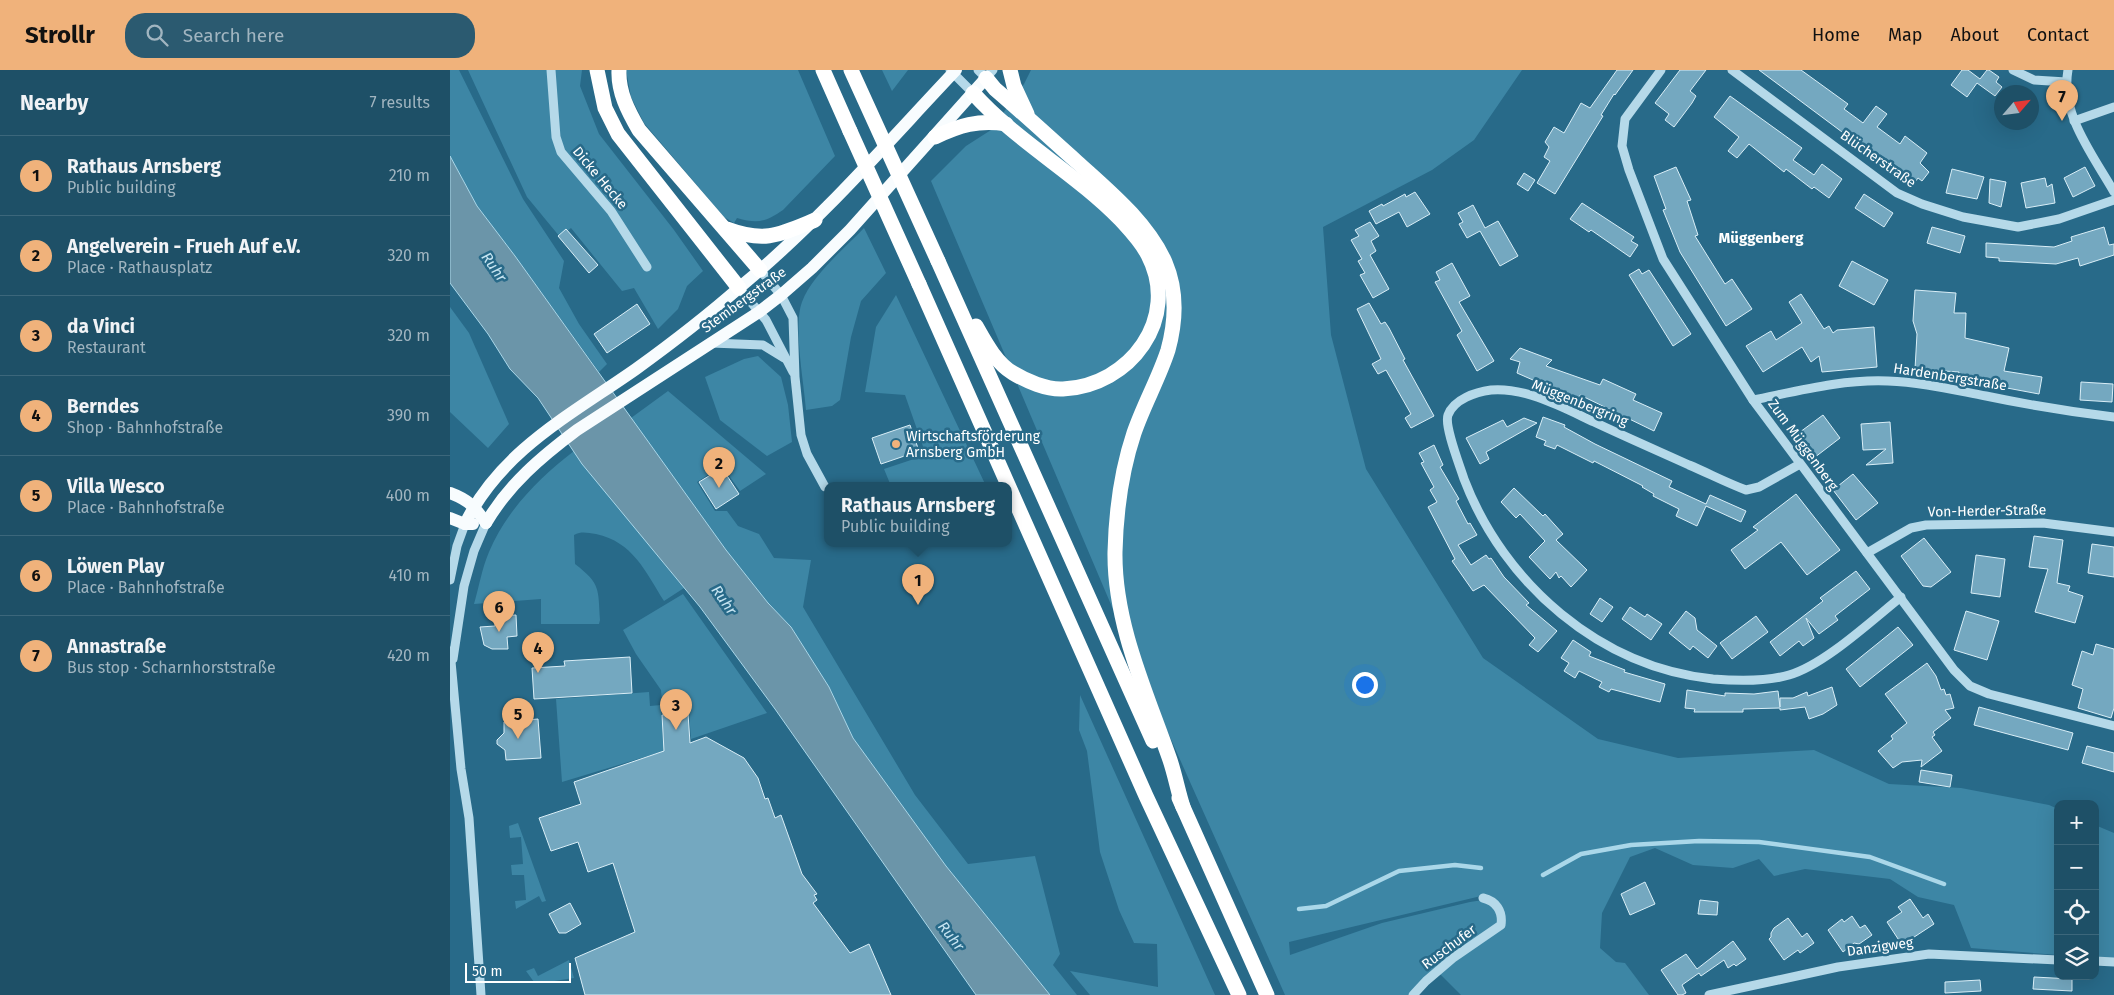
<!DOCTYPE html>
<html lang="en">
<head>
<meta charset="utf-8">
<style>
	:root { --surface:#1e5067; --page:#2b5a70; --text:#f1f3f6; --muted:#a1b5c0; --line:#3c677b; --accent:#f0b27b }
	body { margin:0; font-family:"Fira Sans",sans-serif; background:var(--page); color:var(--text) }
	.controls { position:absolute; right:15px; bottom:15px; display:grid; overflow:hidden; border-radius:10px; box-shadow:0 5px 20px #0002 }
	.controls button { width:45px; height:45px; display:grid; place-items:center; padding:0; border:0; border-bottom:1px solid var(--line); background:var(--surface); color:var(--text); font:25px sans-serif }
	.compass { position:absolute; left:1544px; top:15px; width:45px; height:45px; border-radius:50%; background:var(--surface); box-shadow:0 5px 20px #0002; rotate:62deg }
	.scale { position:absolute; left:15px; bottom:12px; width:106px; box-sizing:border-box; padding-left:5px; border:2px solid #fff; border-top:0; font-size:14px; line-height:18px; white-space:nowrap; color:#fff; -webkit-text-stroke:4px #286a89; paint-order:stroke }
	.you { position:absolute; left:914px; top:614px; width:18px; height:18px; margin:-12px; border:4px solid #fff; border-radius:50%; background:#1a73e8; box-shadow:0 0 0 8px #1a73e833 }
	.badge { display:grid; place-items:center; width:32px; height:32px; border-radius:50%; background:var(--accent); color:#111; font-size:16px; font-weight:700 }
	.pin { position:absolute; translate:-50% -41px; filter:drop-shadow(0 1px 2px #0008) }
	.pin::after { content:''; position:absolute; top:26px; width:18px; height:15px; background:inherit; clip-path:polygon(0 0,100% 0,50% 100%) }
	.popup { position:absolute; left:374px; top:412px; width:188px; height:65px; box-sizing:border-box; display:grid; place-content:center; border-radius:10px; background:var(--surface); filter:drop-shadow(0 1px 4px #0005); font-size:16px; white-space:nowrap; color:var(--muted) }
	.popup b { font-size:19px; color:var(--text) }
	.popup::after { content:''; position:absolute; left:50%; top:100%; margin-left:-10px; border:10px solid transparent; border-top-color:var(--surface) }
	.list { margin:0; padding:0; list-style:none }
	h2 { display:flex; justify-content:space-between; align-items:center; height:65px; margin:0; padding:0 20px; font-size:21px }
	h2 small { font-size:16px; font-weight:400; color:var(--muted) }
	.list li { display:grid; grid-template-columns:32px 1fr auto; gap:15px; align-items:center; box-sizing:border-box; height:80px; padding:0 20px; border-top:1px solid var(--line) }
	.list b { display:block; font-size:19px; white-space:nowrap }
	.list p { margin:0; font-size:16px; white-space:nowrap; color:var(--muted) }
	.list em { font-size:16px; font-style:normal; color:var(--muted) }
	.icon { flex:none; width:28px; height:28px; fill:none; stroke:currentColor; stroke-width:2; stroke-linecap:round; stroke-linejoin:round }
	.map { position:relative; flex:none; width:1664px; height:925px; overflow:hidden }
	header { display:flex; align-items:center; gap:30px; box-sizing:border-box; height:70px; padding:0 25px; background:var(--accent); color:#111 }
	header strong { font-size:24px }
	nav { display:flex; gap:28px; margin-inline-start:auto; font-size:18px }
	.search { width:350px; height:45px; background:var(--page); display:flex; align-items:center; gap:12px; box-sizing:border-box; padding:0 18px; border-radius:20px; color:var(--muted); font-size:19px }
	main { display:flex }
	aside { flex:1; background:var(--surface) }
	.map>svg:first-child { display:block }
	.green { fill:#3d86a5 }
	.water { fill:#6b95a9; stroke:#aad7e9 }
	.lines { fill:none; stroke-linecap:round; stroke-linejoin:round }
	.stream { stroke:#aad7e9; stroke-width:4.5 }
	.building { fill:#74a8c0; stroke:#d9eef7 }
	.minor { stroke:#b5d9e9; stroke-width:9 }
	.major { stroke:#f8fcfe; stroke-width:12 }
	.highway { stroke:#fff; stroke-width:15 }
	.highway-bridge { stroke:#fff; stroke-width:15 }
	.poi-dot { fill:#f0b27b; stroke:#286a89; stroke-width:2 }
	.labels { text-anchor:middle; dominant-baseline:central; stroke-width:5; stroke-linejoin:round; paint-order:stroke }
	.street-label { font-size:14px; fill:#fff; stroke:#286a89 }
	.poi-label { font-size:14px; fill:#fff; stroke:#286a89; text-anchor:start }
	.neighbourhood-label { font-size:15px; font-weight:bold; fill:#fff; stroke:#286a89 }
	.water-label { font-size:15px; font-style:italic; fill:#c7e5f2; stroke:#286a89 }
</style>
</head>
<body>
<header>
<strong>Strollr</strong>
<div class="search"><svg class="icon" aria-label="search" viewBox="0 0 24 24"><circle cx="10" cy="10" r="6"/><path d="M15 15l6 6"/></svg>Search here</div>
<nav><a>Home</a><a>Map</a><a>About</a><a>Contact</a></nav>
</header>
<main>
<aside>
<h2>Nearby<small>7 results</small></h2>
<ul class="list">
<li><span class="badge">1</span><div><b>Rathaus Arnsberg</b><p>Public building</p></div><em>210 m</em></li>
<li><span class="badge">2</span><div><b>Angelverein - Frueh Auf e.V.</b><p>Place · Rathausplatz</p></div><em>320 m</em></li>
<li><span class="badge">3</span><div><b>da Vinci</b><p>Restaurant</p></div><em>320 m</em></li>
<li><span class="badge">4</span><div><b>Berndes</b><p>Shop · Bahnhofstraße</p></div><em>390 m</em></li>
<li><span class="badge">5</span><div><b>Villa Wesco</b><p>Place · Bahnhofstraße</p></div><em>400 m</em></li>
<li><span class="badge">6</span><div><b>Löwen Play</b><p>Place · Bahnhofstraße</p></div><em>410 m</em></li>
<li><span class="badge">7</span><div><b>Annastraße</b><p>Bus stop · Scharnhorststraße</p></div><em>420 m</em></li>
</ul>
</aside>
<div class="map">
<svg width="1664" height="925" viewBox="0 0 1664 925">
	<rect width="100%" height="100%" fill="#286a89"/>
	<g class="green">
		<polygon points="0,0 9,0 73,129 114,191 109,218 129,254 157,294 149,302 65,186 27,136 0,86"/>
		<polygon points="18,0 132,0 130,16 149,64 224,160 253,201 237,216 228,239 208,259 184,218 172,221 121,158 110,167 77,127"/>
		<path d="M176 0H348L385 86 333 140C315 152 308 154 287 148L284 153 274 147 194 53 181 27Z"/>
		<polygon points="432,0 458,0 442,21"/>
		<path d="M581 0H1072L1024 70 982 100 873 157 881 265 916 399 1033 588 1148 669 1228 688 1364 680 1439 714 1511 718 1599 735 1608 739V885L1521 878 1504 835 1468 827 1440 809 1355 799 1324 806 1309 789 1283 798 1243 795 1205 778 1180 787 1152 843 1150 878 1166 892 1175 893 1199 925H1011L990 904 1054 853C1056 838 1045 830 1031 826L839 872 840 885 932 853 1020 832 1033 830 1044 835 1049 847 1047 855 981 903 959 925H835L662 537 481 111 516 76 541 60 574 14Z"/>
		<path d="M414 158 436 203 411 231 401 267 390 330 382 336 356 340C354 312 343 256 352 232 362 205 395 178 414 158Z"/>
		<polygon points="446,225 536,416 441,416 434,399 476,385 455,325 415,322 426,257"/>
		<polygon points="0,237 19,263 59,354 38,378 0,342"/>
		<polygon points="308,286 331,307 338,335 342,372 317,386 270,350 255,307 294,289"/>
		<polygon points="218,321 316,404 290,421 272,396 247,412 265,441 277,441 288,456 309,464 324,488 361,490 353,537 465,725 518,794 585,786 610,884 603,895 627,925 600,925 496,796 403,668 379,617 341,557 318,533 276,480 181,348"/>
		<path d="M124 381 234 518 214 531C195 501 183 472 146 464 137 463 132 461 124 465L125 494C151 514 148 519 150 550L149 554H91V529L24 534C29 517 32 498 39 482 57 440 88 409 124 381Z"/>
		<polygon points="233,524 317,643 241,669 239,642 213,642 211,620 186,584 173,560"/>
		<polygon points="199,622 200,636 211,635 213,672 217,672 218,680 112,712 106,629"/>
		<polygon points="630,625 765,925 640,925 620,901 708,917 707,874 684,873 669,840 650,782 637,681 629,660"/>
		<polygon points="68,753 96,831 92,832 89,826 66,839 65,831 76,830 74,805 62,805 61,795 73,794 71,767 60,768 59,756"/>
		<polygon points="1645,755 1664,763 1664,889 1645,888"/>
		<polygon points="119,890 124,908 91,913 84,912 76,901 84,898 88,906"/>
	</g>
	<polygon class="water" points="0,86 27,136 65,186 276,480 318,533 341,557 379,617 403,668 496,796 600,925 526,925 325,639 250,537 132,394 88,328 60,299 38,264 0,213"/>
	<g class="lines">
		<g class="stream">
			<polyline points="1093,805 1131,784 1181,775 1249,771 1309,772 1420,787 1494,814"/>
			<polyline points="849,839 876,836 949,801 1005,795 1031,798"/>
		</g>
	</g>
	<g class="building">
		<polygon points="1167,0 1183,0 1165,25 1164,24 1151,45 1153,46 1105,124 1087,113 1100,91 1094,87 1099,77 1095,72 1104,57 1114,63 1131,33 1140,38"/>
		<polygon points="1230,0 1256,0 1240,21 1246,26 1242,33 1224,57 1215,50 1219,44 1205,33"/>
		<polygon points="1309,0 1351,0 1398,34 1394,39 1413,53 1426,36 1437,44 1427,57 1450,74 1455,66 1477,83 1470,93 1479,102 1472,111 1468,108 1463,115"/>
		<polygon points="1512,0 1518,0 1530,9 1537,0 1539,0 1549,7 1546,12 1552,17 1545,26 1527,13 1517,27 1501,15"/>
		<polygon points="1280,26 1352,78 1343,90 1364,105 1372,94 1392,109 1379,128 1364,117 1362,119 1336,99 1334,102 1299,74 1287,88 1278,81 1289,67 1264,47"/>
		<polygon points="1226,97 1241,130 1237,131 1248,165 1245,166 1275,214 1282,209 1302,239 1276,256 1230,182 1213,140 1216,139 1204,106"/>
		<polygon points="1635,97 1645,116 1623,127 1614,108"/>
		<polygon points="1502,99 1534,107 1527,129 1496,123"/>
		<polygon points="1074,103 1085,110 1078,121 1067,114"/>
		<polygon points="1595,108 1597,117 1602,114 1605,133 1576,138 1571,113"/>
		<polygon points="1540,109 1556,112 1551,137 1539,133"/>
		<polygon points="965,122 980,144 957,157 949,142 926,154 919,141 932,134 933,136 955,124 956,127"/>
		<polygon points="1414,124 1443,143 1434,157 1405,138"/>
		<polygon points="1132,133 1184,167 1181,171 1188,175 1180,187 1141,160 1139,162 1120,149"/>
		<polygon points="1023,135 1035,158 1048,151 1068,186 1050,196 1030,161 1017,168 1009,154 1013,152 1008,143"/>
		<polygon points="920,152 929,166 921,171 926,181 920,185 939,219 923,228 910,205 915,203 908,191 912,189 901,170 909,166 905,160"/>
		<polygon points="1482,157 1515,166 1510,183 1477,173"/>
		<polygon points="1654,157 1659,175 1664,174 1664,185 1630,196 1628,188 1606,194 1549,191 1549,188 1536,187 1536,173 1604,177 1622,171 1621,167"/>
		<polygon points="116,159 148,195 139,203 108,166"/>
		<polygon points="1402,191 1438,210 1424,235 1389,216"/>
		<polygon points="1002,193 1020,226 1009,232 1044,291 1027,301 1007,265 1012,261 985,212 990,210 986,202"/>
		<polygon points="1189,199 1192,204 1199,200 1241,264 1223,276 1179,205"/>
		<polygon points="1465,220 1506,223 1504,243 1516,243 1515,268 1559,278 1554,301 1592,307 1589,324 1525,312 1526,309 1508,308 1509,302 1465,299 1467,264 1463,251"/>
		<polygon points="1351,224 1374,259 1379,256 1383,263 1387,260 1424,257 1427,297 1372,302 1369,286 1361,292 1352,277 1313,302 1296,276 1321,261 1326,270 1352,253 1339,232"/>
		<polygon points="919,233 931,254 935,252 939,258 955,289 953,290 984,346 961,358 955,348 961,344 936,300 928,304 922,294 931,289 907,239"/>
		<polygon points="187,234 200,254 157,283 144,264"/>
		<polygon points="1070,278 1102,290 1096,296 1150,315 1153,309 1186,324 1183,330 1212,343 1204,361 1130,325 1129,328 1108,321 1067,303 1070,292 1060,289"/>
		<polygon points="1631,312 1663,314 1662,332 1630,330"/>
		<polygon points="1373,345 1390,368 1360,391 1342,368"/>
		<polygon points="1093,347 1115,355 1114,357 1145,374 1222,411 1219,417 1256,434 1260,425 1296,441 1291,452 1256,436 1247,456 1226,446 1229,439 1203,426 1204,424 1192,417 1193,416 1144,391 1143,393 1107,375 1105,379 1094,375 1096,371 1086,367"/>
		<polygon points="1074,348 1087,353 1036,382 1039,389 1030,394 1016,368 1053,350 1057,357"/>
		<polygon points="1440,352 1443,393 1416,395 1436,379 1413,380 1411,354"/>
		<polygon points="460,355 469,381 431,394 422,368"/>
		<polygon points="984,375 993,395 990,397 1009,429 1006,431 1018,454 1020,453 1027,465 1008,475 1021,495 1036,485 1039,489 1041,488 1054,507 1079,533 1076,535 1107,561 1088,582 1079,575 1085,568 1034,515 1023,521 1002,491 1005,489 978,437 987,432 980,420 984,417 971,393 974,392 969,383"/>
		<polygon points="272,398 289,424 266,439 249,412"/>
		<polygon points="1403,404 1428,433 1406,450 1383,420"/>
		<polygon points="1064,418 1093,446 1095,444 1113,464 1106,470 1137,500 1121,517 1111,506 1109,508 1106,502 1100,509 1079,487 1095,471 1070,444 1066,448 1051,432"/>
		<polygon points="1346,424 1390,480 1357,505 1331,472 1295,499 1281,480 1308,460 1303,457"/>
		<polygon points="1584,466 1613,470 1607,513 1620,516 1618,521 1633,526 1625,553 1585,542 1598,499 1579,497"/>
		<polygon points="1474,468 1501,502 1481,517 1473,516 1451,486"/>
		<polygon points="1642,474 1664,477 1664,507 1638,503"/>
		<polygon points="1526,485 1555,489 1550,527 1521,523"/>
		<polygon points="1406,501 1420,519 1385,546 1388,550 1369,564 1356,548 1364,568 1353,576 1349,571 1330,586 1320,572 1373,531 1370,528"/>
		<polygon points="1150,528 1163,537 1152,552 1140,544"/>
		<polygon points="1180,537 1195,547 1197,544 1212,554 1201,570 1172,549"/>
		<polygon points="1236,541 1245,548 1247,560 1267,576 1258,588 1243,576 1240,580 1219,563"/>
		<polygon points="1516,541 1549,551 1537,590 1504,580"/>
		<polygon points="66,545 67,566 57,567 58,579 42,579 34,575 30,557 45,556 45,546"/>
		<polygon points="1306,546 1318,562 1282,589 1270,573"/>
		<polygon points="1448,557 1463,575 1410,617 1396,599"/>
		<polygon points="1123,570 1141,582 1139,586 1175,600 1174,602 1215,614 1210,632 1161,619 1159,622 1149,617 1152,612 1129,601 1125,608 1114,601 1119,593 1111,588"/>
		<polygon points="1646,574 1664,579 1664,638 1661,648 1628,638 1633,619 1622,615 1632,581 1643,585"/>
		<polygon points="180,587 182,623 84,629 82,598 115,596 114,591"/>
		<polygon points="1477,593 1486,606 1491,620 1494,619 1496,625 1500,624 1504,638 1495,640 1501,648 1483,662 1485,665 1482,667 1492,681 1471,697 1472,690 1452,692 1443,698 1428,681 1443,669 1441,666 1457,653 1435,624"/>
		<polygon points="1382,617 1387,635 1373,644 1359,649 1355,637 1330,640 1330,638 1293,639 1293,642 1244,642 1245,639 1235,638 1237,620 1275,626 1275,623 1304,624 1328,621 1330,637 1330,628 1343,628 1357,622 1358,626"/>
		<polygon points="1529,637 1623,663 1618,680 1524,655"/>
		<polygon points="238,643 240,673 256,667 294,688 308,708 315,729 318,728 325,748 331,745 352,804 367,824 364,825 367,830 363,833 400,883 419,874 441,925 135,925 125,888 185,862 163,793 138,802 128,772 101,781 89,748 131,734 124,712 214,681 212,645"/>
		<polygon points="88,649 91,688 56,690 55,680 47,674 47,670 54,663 54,652"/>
		<polygon points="1637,676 1664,683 1664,702 1632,693"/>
		<polygon points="1471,700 1502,705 1500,717 1469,712"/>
		<polygon points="1195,812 1205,834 1180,845 1171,824"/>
		<polygon points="1460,829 1473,848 1478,844 1484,854 1452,875 1437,852 1452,842 1448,837"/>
		<polygon points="1250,830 1268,832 1267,845 1248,844"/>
		<polygon points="120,833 131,854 116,863 109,863 99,844"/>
		<polygon points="1402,846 1410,858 1415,855 1422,865 1409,874 1404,873 1393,882 1378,860 1392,849 1394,852"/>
		<polygon points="1338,848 1352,867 1357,863 1364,873 1350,883 1348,880 1334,890 1319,869 1321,867 1321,863 1324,858"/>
		<polygon points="1283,871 1296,889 1286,896 1284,894 1278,898 1274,890 1251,906 1249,903 1232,915 1236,923 1232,925 1228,925 1211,900 1236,884 1247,899"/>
		<polygon points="1584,907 1622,909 1622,921 1583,919"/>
		<polygon points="1530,910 1531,921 1495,923 1495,912"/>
	</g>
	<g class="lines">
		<g class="minor">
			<polyline points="101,0 106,67 111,82 161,141 197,197"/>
			<polyline points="500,0 523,23"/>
			<polyline points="528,0 536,8 543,0"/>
			<polyline points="1211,0 1175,49 1172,76 1179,100 1213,189 1303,330 1504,600 1520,616 1539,624 1664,656"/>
			<polyline points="1282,0 1447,123 1472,134 1513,147 1568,157 1609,149 1664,130"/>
			<polyline points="1563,0 1584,10 1616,12"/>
			<path d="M1618 0C1610 44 1643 85 1664 122"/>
			<polyline points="1624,51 1664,37"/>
			<polyline points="310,200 331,225 343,248 345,307 351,365 357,384 375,417"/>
			<polyline points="289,218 316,250 343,302"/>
			<polyline points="261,273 313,275 334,288"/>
			<path d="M1303 330C1348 321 1393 309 1438 311 1471 312 1504 320 1536 326 1579 335 1621 342 1664 347"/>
			<path d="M1350 394 1309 417 1296 420C1277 413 1258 403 1239 395 1208 381 1176 367 1144 352 1114 338 1076 317 1041 320 1026 322 1004 329 998 345 994 356 1010 396 1014 409 1054 514 1150 597 1263 609 1287 611 1315 612 1339 605 1374 595 1421 551 1451 527"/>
			<polyline points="1417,483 1461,458 1476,455 1593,453 1664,462"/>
			<polyline points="0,510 7,476 15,454"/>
			<polyline points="0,581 11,699 19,748 31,925"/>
			<polyline points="3,589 14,516 24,481 36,453"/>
			<polyline points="1645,891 1664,892"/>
			<path d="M963 925 976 911 1003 888 1051 855C1053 841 1046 831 1033 828"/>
			<polyline points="1259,925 1388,897 1479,884 1608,890"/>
		</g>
		<g class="major">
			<path d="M0 423C19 430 25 437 36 453"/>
			<polyline points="0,448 15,454 23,454"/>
			<path d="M36 453C59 414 91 387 127 360L309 242 331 225 362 198 400 160 536 8"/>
			<path d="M15 454C50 381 122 344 186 299 222 273 257 246 290 217 369 152 436 74 506 0"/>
		</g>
		<g class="highway">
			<polyline points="147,0 155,38 168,64 289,218"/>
			<path d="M169 0C168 22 178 41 189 60L310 200"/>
			<polyline points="373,0 400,61"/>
			<polyline points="560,0 564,16 577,44"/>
			<path d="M536 8 545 19C573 43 600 68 627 92 659 121 697 152 715 192 727 220 726 251 718 280 709 308 694 334 684 363 671 402 666 441 665 482 664 554 697 624 720 690 725 705 728 721 733 737"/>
			<path d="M523 23C566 71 625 103 670 149 680 160 691 171 698 185 731 248 680 316 613 319 597 320 576 311 563 303 546 293 535 272 526 256"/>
			<path d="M485 67C508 56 529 49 556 54"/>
			<path d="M277 159C315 173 329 165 365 150"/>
			<polyline points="488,191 703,671"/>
			<polyline points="469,214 696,726 789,925"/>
			<polyline points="729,728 817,925"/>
		</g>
		<g class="highway-bridge">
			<polyline points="401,0 488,191"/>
			<polyline points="400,61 469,214"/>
		</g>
	</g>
	<circle class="poi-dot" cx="446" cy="374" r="5"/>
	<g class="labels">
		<g class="street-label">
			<text transform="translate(1428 89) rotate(35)">Blücherstraße</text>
			<text transform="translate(150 108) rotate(50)">Dicke Hecke</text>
			<text transform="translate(294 230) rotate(-36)">Stembergstraße</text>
			<text transform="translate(1500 307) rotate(9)">Hardenbergstraße</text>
			<text transform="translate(1130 333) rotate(22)">Müggenbergring</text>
			<text transform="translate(1353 375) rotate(54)">Zum Müggenberg</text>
			<text transform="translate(1537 441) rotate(-1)">Von-Herder-Straße</text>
			<text transform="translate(999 877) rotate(-37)">Ruschufer</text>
			<text transform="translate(1430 877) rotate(-8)">Danzigweg</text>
		</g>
		<g class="poi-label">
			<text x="456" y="366">Wirtschaftsförderung<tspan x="456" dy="16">Arnsberg GmbH</tspan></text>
		</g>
		<g class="neighbourhood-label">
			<text x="1311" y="168">Müggenberg</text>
		</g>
		<g class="water-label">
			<text transform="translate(44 197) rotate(55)">Ruhr</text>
			<text transform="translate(274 530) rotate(55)">Ruhr</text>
			<text transform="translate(501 866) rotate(52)">Ruhr</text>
		</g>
	</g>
</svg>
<div class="controls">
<button>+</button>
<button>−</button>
<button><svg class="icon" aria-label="locate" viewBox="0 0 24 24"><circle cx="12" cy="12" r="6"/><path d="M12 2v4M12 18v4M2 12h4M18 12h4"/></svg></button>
<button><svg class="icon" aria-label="layers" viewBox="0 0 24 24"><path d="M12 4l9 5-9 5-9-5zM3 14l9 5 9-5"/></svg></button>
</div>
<svg class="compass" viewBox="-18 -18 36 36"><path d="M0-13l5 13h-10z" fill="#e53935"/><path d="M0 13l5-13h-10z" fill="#a1b5c0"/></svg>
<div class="scale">50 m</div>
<div class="you"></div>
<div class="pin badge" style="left:468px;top:535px">1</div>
<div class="popup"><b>Rathaus Arnsberg</b>Public building</div>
<div class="pin badge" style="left:269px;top:418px">2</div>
<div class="pin badge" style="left:226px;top:660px">3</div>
<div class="pin badge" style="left:88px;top:603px">4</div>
<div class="pin badge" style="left:68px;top:669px">5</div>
<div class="pin badge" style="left:49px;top:562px">6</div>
<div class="pin badge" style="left:1612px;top:51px">7</div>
</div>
</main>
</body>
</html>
